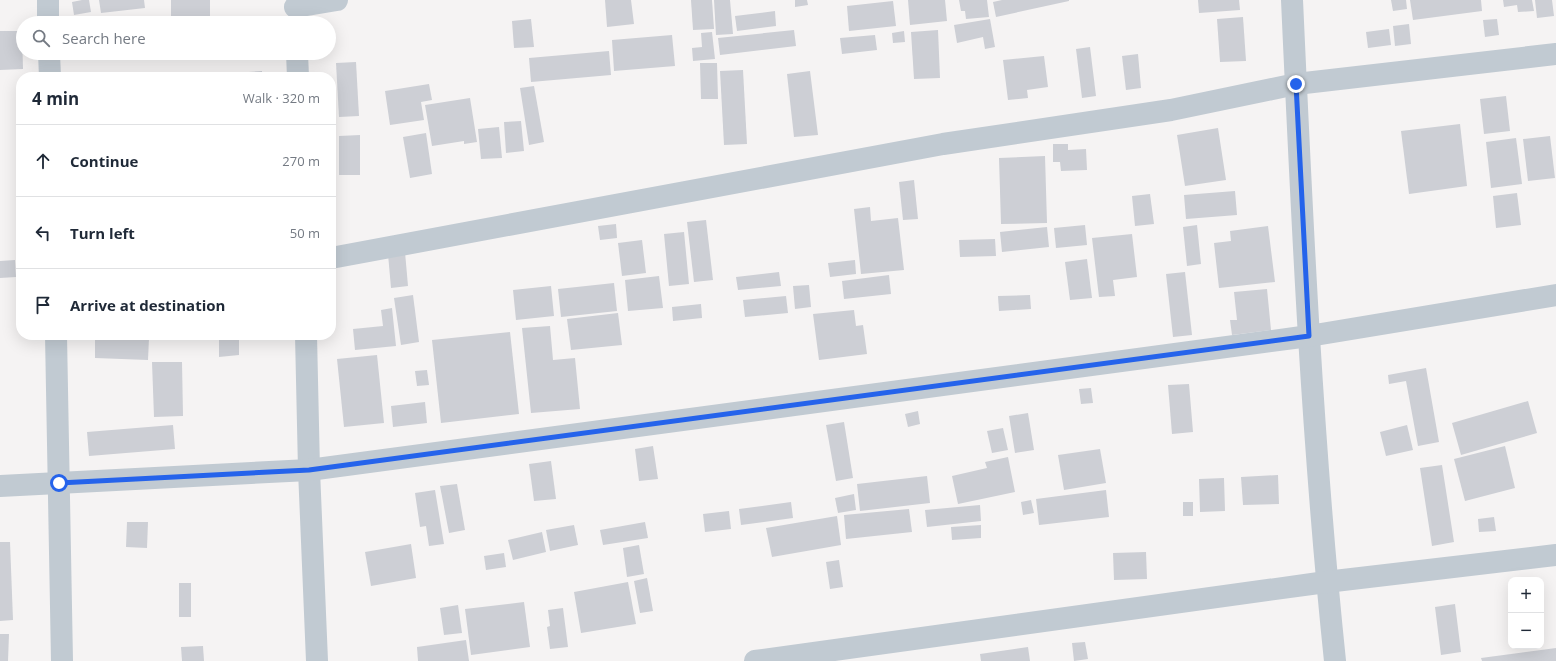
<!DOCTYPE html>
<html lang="en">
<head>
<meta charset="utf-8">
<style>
	:root { --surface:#fff; --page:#f6f6f7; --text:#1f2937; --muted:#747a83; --line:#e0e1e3 }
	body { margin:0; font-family:"Open Sans",sans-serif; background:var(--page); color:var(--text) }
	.controls { position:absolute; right:12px; bottom:12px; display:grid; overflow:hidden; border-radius:8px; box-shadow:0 4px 16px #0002 }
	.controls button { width:36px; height:36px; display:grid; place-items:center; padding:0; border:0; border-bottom:1px solid var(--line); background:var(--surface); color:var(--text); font:20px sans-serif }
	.stop { position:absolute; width:12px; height:12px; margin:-9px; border:3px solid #2563eb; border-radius:50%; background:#fff }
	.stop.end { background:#2563eb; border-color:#fff; box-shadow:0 1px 4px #0008 }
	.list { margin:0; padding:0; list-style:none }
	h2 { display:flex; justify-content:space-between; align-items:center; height:52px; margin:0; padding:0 16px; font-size:17px }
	h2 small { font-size:13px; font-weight:400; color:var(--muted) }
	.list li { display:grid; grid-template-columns:26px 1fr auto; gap:12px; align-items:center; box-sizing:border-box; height:72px; padding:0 16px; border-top:1px solid var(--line) }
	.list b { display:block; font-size:15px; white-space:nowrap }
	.list em { font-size:13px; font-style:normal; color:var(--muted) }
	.icon { flex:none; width:22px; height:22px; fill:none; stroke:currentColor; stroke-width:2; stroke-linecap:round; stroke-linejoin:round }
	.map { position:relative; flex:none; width:1556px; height:661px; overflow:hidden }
	.search { position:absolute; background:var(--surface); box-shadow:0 4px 16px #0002; left:16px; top:16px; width:320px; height:44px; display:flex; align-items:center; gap:10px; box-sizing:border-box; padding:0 14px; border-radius:22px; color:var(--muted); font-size:15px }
	.panel { position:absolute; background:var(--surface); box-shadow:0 4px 16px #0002; left:16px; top:72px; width:320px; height:268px; border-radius:16px }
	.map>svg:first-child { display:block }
	.building { fill:#cdcfd5 }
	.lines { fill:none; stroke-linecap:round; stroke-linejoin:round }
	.street { stroke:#c1cad2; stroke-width:22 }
	.route { stroke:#2563eb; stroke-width:5 }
</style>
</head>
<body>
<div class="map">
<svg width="1556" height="661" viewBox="0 0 1556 661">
	<rect width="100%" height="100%" fill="#f5f3f3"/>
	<g class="building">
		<polygon points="82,0 89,0 91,12 74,15 72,2"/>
		<polygon points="99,0 144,0 145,8 101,13"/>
		<rect x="171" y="0" width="39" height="23"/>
		<polygon points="605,0 631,0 634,24 607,27"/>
		<polygon points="691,0 712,0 714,29 693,30"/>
		<polygon points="714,0 730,0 733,34 716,35"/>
		<polygon points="795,0 807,0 808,5 795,7"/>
		<polygon points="908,0 945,0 947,21 910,25"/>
		<polygon points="959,0 987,0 989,17 966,19 965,11 961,11"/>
		<polygon points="1002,0 1069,0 1069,1 996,17 993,2"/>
		<polygon points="1198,0 1239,0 1240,10 1199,13"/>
		<polygon points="1391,0 1406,0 1407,9 1393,11"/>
		<polygon points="1410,0 1481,0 1482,11 1413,20"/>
		<polygon points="1503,0 1532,0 1534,11 1518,12 1517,5 1504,7"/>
		<polygon points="1535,0 1552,0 1554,16 1537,18"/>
		<polygon points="893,1 896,26 849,31 847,6"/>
		<polygon points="775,11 776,26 737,31 735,16"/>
		<polygon points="1243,17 1246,61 1220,62 1217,19"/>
		<polygon points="531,19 534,47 514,48 512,21"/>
		<polygon points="990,19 995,47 985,49 983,37 957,43 954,25"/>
		<polygon points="1497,19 1499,35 1485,37 1483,20"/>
		<polygon points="1409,24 1411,44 1395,46 1393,26"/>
		<polygon points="1389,29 1391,45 1368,48 1366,32"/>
		<polygon points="794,30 796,46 720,55 718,38"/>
		<polygon points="938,30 940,78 914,79 911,32"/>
		<polygon points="0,31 22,31 23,69 0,70"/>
		<polygon points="904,31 905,42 893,43 892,33"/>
		<polygon points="712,32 715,59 693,61 692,48 702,47 701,33"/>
		<polygon points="672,35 675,66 614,71 612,40"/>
		<polygon points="875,35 877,50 842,54 840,38"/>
		<polygon points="1090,47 1096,96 1082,98 1076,49"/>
		<polygon points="609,51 611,75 531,82 529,58"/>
		<polygon points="1138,54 1141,88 1126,90 1122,56"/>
		<polygon points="1044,56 1048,87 1027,90 1028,98 1008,100 1003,60"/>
		<polygon points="356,62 359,116 339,117 336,63"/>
		<polygon points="700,63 717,63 718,99 701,99"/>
		<polygon points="743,70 747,144 724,145 720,71"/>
		<polygon points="262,71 262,77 220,77 220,74"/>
		<polygon points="810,71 818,135 794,137 787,74"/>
		<polygon points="429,84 432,100 421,102 424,120 390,125 385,91"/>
		<polygon points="534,86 544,142 529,145 520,88"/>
		<polygon points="1506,96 1510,131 1484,134 1480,99"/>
		<polygon points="470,98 477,142 464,144 464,141 432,146 425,105"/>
		<polygon points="521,121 524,151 506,153 504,122"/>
		<polygon points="1460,124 1467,186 1409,194 1401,131"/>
		<polygon points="499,127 502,158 481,159 478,129"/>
		<polygon points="1218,128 1226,180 1185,186 1177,135"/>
		<polygon points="426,133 432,174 410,178 403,137"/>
		<polygon points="360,135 360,175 339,175 339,136"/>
		<polygon points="1550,136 1555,178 1528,181 1523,139"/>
		<polygon points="1516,138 1522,184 1491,188 1486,142"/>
		<polygon points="1053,144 1068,144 1068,150 1086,149 1087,170 1061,171 1060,162 1053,162"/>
		<polygon points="1045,156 1047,223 1001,224 999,158"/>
		<polygon points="914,180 918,219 903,220 899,182"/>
		<polygon points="1235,191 1237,215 1186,219 1184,195"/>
		<polygon points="1517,193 1521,225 1496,228 1493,196"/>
		<polygon points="1150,194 1154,224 1135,226 1132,196"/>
		<polygon points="870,207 871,221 898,218 904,270 861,274 854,209"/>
		<polygon points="706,220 713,280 694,282 687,222"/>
		<polygon points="616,224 617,238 600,240 598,226"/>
		<polygon points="1085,225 1087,245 1056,248 1054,228"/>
		<polygon points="1197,225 1201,264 1187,266 1183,227"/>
		<polygon points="1268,226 1275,282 1219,288 1214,243 1231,241 1230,231"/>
		<polygon points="1047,227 1049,247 1002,252 1000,232"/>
		<polygon points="684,232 689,284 669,286 664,234"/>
		<polygon points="1132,234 1137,277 1113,280 1115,296 1099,297 1092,238"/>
		<polygon points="995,239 996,256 960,257 959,240"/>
		<polygon points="642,240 646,273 622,276 618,243"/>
		<polygon points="405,252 408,286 391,288 388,254"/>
		<polygon points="1087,259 1092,298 1070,300 1065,262"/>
		<polygon points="15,260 16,277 0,278 0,261"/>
		<polygon points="855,260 856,274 830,277 828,263"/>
		<polygon points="779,272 781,286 738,290 736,277"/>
		<polygon points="1185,272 1192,335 1173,337 1166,274"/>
		<polygon points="889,275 891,294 844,299 842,281"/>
		<polygon points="659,276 663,308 628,311 625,280"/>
		<polygon points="614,283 617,311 561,317 558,289"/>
		<polygon points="809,285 811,307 795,309 793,286"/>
		<polygon points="551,286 554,316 516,320 513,290"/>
		<polygon points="1267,289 1271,330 1232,335 1230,320 1237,320 1234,292"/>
		<polygon points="413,295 419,342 401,345 394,298"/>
		<polygon points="1030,295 1031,309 999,311 998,296"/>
		<polygon points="786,296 788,313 745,317 743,300"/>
		<polygon points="701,304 702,318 673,321 672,307"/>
		<polygon points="392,308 396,346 355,350 353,329 383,326 381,310"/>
		<polygon points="854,310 856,326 863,325 867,354 819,360 813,314"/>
		<polygon points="618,313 622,345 571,350 567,319"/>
		<polygon points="550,326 553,360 575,358 580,409 531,413 522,328"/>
		<polygon points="510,332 519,414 441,423 432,340"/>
		<polygon points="177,335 201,335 201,339 178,340"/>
		<polygon points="95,337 149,338 148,360 95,358"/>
		<polygon points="239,339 239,355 219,357 219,340"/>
		<polygon points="377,355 384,423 344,427 337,359"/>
		<polygon points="152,362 182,362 183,416 154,417"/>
		<polygon points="1426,368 1439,442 1418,446 1406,381 1389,384 1388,375"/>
		<polygon points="427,370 429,385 417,386 415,371"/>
		<polygon points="1189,384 1193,432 1172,434 1168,385"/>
		<polygon points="1091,388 1093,403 1081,404 1079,389"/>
		<polygon points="1528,401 1537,433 1461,455 1452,423"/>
		<polygon points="425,402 427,423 393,427 391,406"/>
		<polygon points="918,411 920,424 908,427 905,414"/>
		<polygon points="1028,413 1034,450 1015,453 1009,416"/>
		<polygon points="844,422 853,478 836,481 826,425"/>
		<polygon points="173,425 175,449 89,456 87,432"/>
		<polygon points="1407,425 1413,450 1386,456 1380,432"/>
		<polygon points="1003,428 1008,450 992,453 987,431"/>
		<polygon points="653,446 658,479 639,481 635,449"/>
		<polygon points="1505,446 1515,488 1465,501 1454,459"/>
		<polygon points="1100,449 1106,483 1064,490 1058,455"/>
		<polygon points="1008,457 1015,492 958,504 952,476 987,468 985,462"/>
		<polygon points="551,461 556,499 534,501 529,464"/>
		<polygon points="1442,465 1454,542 1432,546 1420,468"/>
		<polygon points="1278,475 1279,504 1243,505 1241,477"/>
		<polygon points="927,476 930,503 860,511 857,484"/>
		<polygon points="1224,478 1225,511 1200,512 1199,479"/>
		<polygon points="457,484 465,530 449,533 440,486"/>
		<polygon points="435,490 444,544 429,546 426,526 420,527 415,493"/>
		<polygon points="1106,490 1109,517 1039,525 1036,499"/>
		<polygon points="854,494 856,510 838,513 835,498"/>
		<polygon points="1031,500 1034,513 1023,515 1021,502"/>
		<polygon points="791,502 793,518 741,525 739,509"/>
		<rect x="1183" y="502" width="10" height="14"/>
		<polygon points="980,505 981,521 927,527 925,510"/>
		<polygon points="909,509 912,532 846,539 844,515"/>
		<polygon points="729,511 731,529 705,532 703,514"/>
		<polygon points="837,516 841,545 772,557 766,528"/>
		<polygon points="1494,517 1496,531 1479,532 1478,519"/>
		<polygon points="127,522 148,522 147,548 126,547"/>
		<polygon points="645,522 648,538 603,545 600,530"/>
		<polygon points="574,525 578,545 550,551 546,530"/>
		<polygon points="981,525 981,538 952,540 951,527"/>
		<polygon points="542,532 546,552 513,560 508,540"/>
		<polygon points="0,542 10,542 13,620 0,621"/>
		<polygon points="411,544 416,578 371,586 365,552"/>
		<polygon points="639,545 644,574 627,577 623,548"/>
		<polygon points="1146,552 1147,579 1114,580 1113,553"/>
		<polygon points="504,553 506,567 486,570 484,556"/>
		<polygon points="839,560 843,587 830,589 826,562"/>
		<polygon points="647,578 653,611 640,613 634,581"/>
		<polygon points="628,582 636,624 581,633 574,592"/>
		<rect x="179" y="583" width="12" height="34"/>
		<polygon points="524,602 530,647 471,655 465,609"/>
		<polygon points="1455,604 1461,652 1441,655 1435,607"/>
		<polygon points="458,605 462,633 444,635 440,608"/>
		<polygon points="563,608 568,647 550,649 547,627 550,626 548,610"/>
		<polygon points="0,634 9,634 8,661 0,661"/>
		<polygon points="466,640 469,661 418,661 417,647"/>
		<polygon points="1085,642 1088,659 1074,661 1072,643"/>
		<polygon points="203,646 204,661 182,661 181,647"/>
		<polygon points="1028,647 1030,661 981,661 980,654"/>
		<polygon points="1556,648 1556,661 1482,661 1481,658"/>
	</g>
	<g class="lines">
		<g class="street">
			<polyline points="48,0 48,23"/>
			<path d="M1292 0C1302 220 1312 441 1335 661"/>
			<polyline points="295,7 337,0"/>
			<polyline points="49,53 50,77"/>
			<polyline points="297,53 298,77"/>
			<polyline points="331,258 943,144 1171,110 1296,84 1556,54"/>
			<polyline points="56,335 62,661"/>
			<polyline points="306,335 309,470 317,661"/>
			<polyline points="0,486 309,470 1309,336 1556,295"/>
			<polyline points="755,661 1326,582 1556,555"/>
		</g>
	</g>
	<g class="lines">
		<polyline class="route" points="59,483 309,470 1309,336 1296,84"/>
	</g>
</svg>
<div class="controls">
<button>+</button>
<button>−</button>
</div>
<div class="stop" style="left:59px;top:483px"></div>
<div class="stop end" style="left:1296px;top:84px"></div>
<div class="search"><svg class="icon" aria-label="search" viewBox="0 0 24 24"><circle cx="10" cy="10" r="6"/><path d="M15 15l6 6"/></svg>Search here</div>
<section class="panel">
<h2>4 min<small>Walk · 320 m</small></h2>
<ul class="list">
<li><svg class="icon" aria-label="ahead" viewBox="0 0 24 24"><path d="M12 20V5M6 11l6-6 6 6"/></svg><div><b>Continue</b></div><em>270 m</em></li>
<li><svg class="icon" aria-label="left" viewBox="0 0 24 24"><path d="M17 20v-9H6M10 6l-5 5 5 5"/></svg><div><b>Turn left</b></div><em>50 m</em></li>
<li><svg class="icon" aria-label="arrive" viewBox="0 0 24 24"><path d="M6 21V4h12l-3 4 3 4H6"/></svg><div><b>Arrive at destination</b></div></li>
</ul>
</section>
</div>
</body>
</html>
